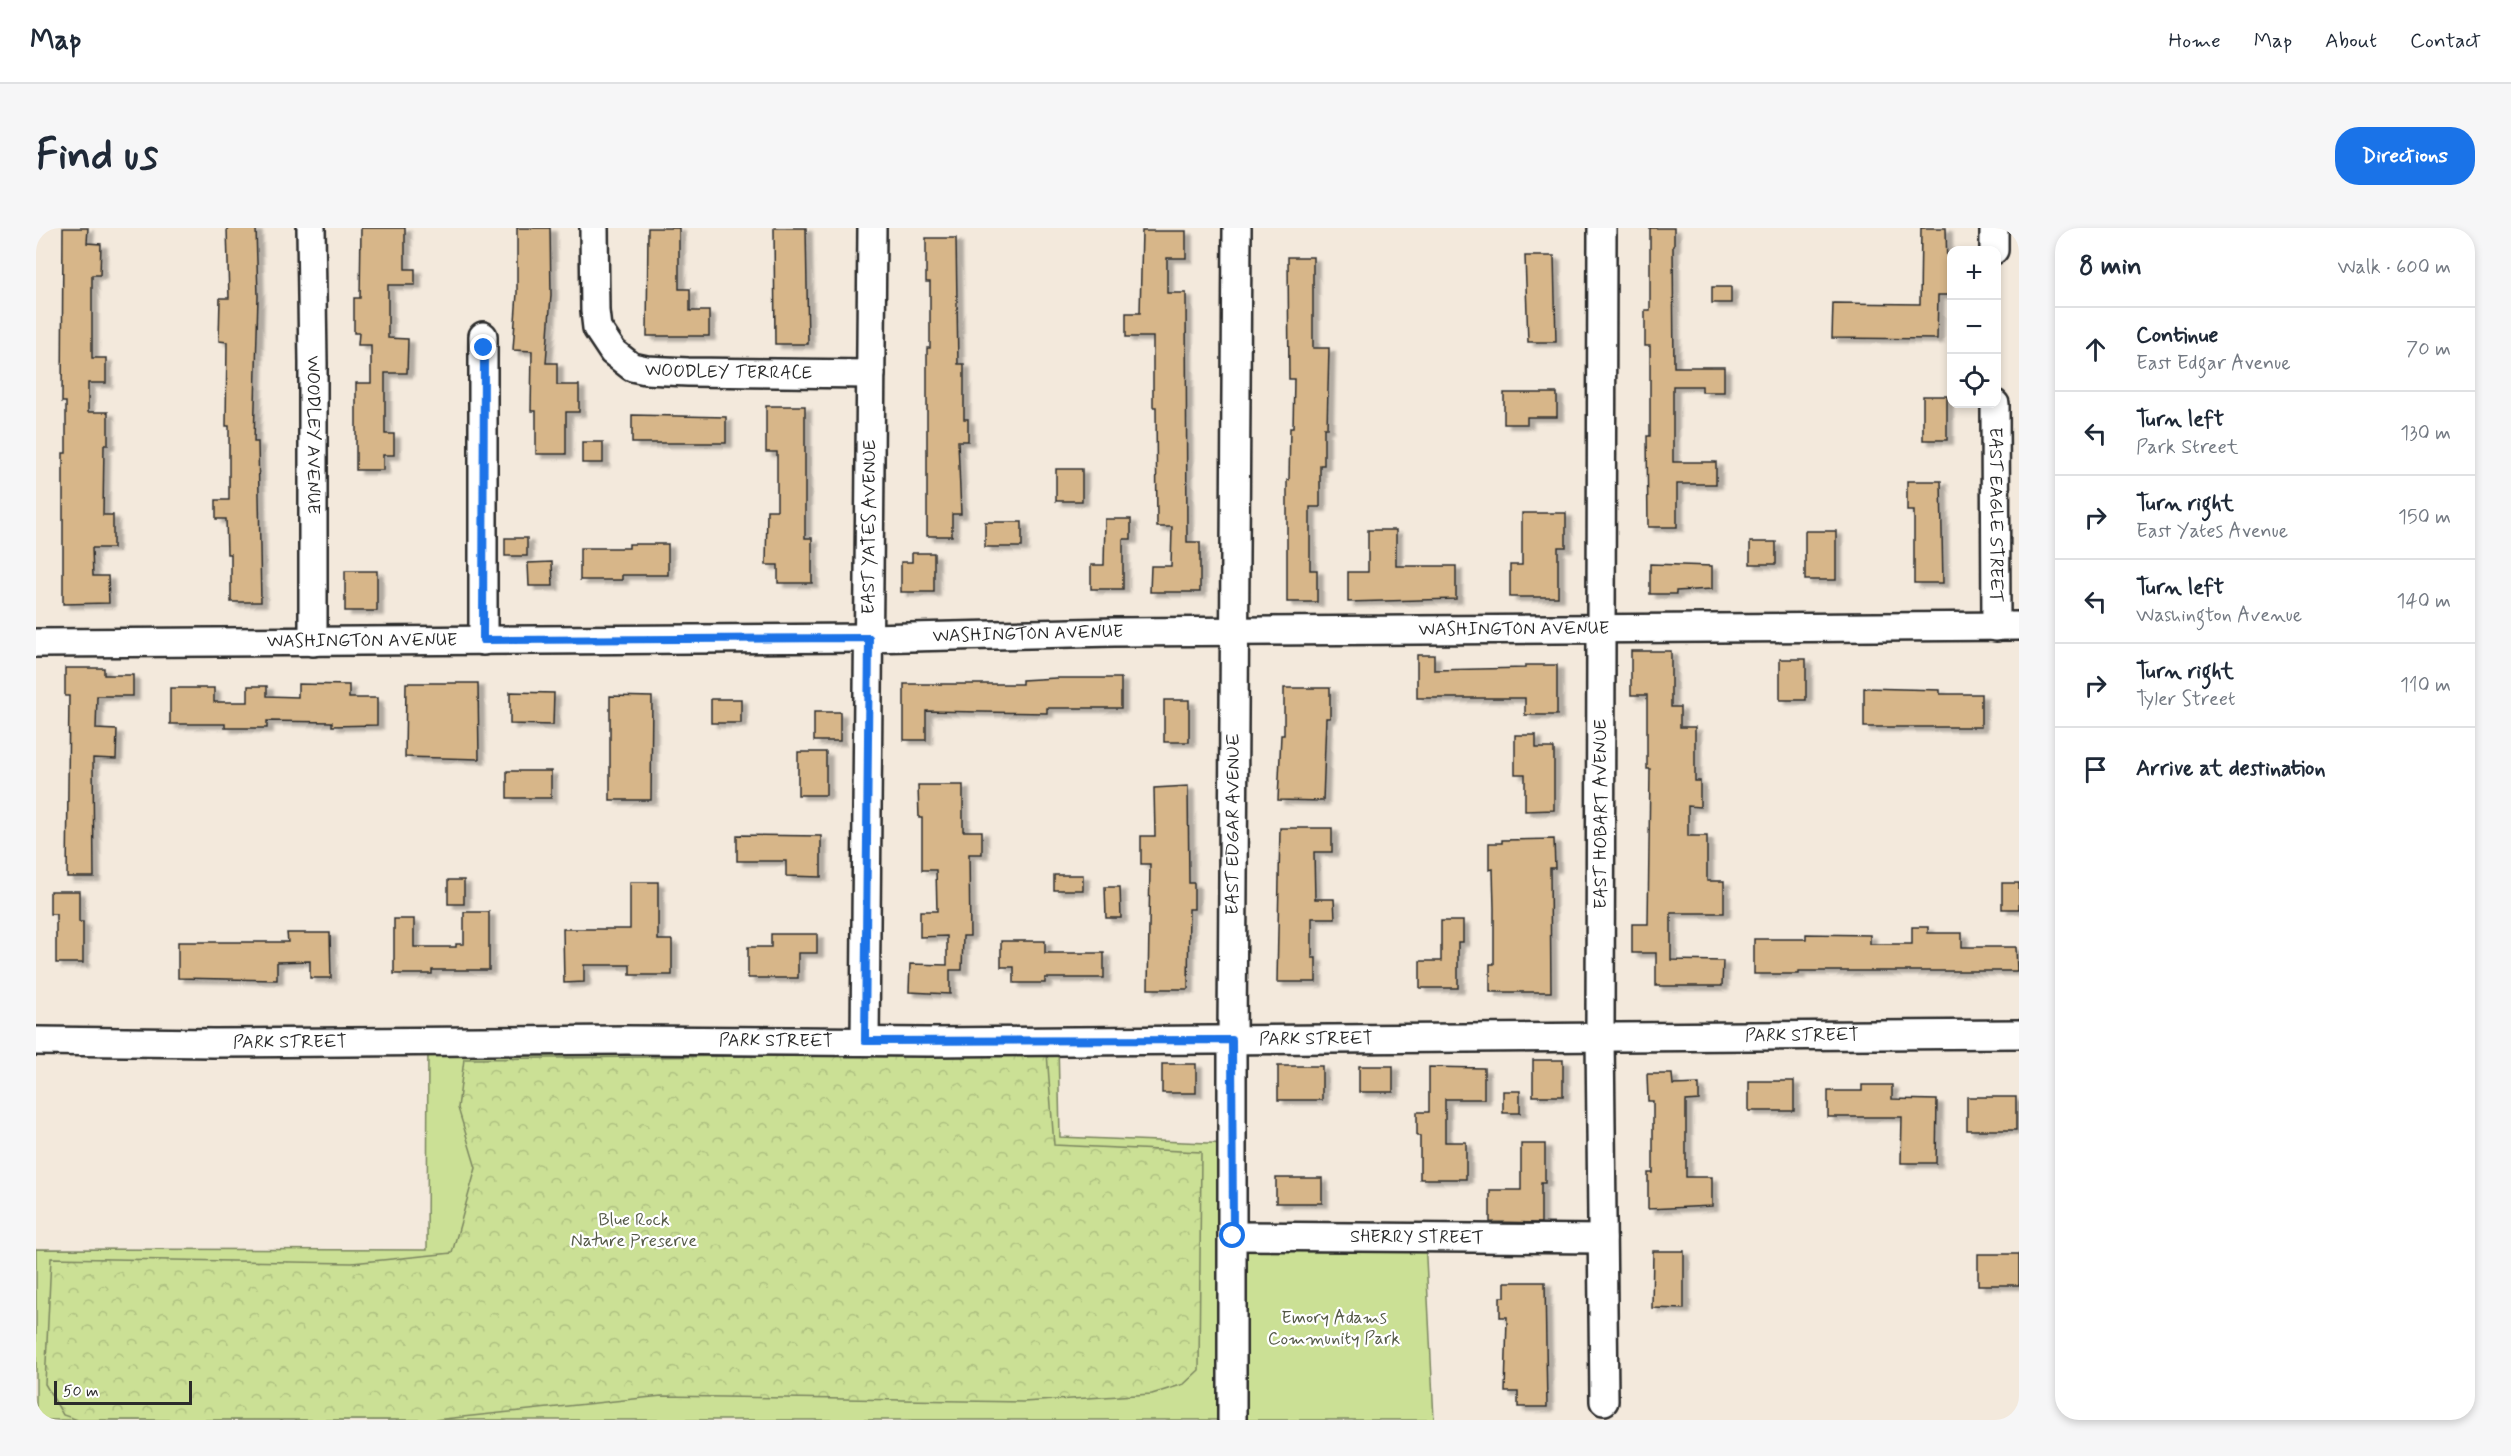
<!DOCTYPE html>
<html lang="en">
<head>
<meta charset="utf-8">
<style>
	:root { --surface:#fff; --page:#f6f6f7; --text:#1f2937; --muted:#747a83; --line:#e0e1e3; --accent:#1a73e8 }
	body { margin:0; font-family:Mynerve,sans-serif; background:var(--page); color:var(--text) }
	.controls { position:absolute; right:18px; top:18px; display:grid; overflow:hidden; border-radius:12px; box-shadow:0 3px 9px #0003 }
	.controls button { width:54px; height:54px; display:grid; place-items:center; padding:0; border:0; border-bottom:2px solid var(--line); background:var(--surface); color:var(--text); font:30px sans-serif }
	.scale { position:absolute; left:18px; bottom:15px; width:138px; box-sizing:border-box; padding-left:6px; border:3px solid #2b2b2b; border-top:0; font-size:16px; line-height:21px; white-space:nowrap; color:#2b2b2b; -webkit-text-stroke:4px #fff; paint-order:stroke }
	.stop { position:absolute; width:18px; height:18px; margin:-14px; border:4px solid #1a73e8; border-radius:50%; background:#fff }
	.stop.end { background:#1a73e8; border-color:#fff; box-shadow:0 2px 6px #0008 }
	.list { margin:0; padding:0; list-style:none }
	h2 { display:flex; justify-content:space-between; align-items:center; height:78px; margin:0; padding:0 24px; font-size:26px }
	h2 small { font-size:20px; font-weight:400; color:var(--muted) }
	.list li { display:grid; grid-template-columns:39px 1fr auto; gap:18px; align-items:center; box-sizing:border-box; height:84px; padding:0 24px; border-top:2px solid var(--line) }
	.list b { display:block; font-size:22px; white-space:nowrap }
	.list p { margin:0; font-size:20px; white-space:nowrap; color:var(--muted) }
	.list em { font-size:20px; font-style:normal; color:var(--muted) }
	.icon { flex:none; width:33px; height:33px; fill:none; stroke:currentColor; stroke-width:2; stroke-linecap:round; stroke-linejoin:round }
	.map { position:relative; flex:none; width:1983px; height:1192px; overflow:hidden; border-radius:24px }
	header { display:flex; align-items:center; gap:36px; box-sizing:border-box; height:84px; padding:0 30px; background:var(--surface); border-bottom:2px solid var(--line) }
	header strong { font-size:28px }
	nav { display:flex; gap:33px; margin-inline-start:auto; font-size:21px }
	.intro { display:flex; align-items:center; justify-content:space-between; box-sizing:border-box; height:144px; padding:0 36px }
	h1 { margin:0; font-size:42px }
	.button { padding:15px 27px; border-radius:24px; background:var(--accent); color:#fff; font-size:21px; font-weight:700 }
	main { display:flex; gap:36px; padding:0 36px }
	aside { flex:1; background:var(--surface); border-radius:24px; box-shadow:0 3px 9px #0003 }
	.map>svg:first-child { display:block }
	.green { fill:#cbe095; stroke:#7b8660; stroke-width:1.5 }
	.forest { fill:url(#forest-crowns); stroke:#7b8660; stroke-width:1.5 }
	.building { fill:#d7b689; stroke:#2b2b2b; stroke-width:1.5; filter:url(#shadow) }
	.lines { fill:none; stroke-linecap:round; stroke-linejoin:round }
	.minor-casing { stroke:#2b2b2b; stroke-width:32 }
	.minor { stroke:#fff; stroke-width:27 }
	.route { stroke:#1a73e8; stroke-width:8 }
	.labels { text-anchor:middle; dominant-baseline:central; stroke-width:4.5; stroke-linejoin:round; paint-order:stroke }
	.street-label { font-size:18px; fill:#2b2b2b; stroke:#fff }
	.park-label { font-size:18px; fill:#535846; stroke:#fff }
</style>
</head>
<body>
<header>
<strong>Map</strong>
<nav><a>Home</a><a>Map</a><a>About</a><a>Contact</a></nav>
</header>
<div class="intro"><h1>Find us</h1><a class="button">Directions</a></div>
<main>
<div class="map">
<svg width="1983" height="1192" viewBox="0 0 1983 1192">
	<defs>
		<pattern id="forest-crowns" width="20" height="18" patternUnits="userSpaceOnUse" patternTransform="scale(1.5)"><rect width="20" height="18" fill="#cbe095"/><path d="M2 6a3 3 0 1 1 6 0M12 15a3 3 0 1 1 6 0" fill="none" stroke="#aec081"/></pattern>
		<filter id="shadow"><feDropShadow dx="6" dy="4" stdDeviation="1.5" flood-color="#0004"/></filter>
	</defs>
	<rect width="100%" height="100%" fill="#f3e9dc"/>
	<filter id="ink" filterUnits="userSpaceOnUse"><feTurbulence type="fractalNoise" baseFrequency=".0167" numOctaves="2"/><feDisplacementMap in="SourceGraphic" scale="12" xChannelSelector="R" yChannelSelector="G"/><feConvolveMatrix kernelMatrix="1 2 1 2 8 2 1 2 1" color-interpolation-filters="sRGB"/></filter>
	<g filter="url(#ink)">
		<polygon class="green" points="392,812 1022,813 1024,909 1196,916 1197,1008 1389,1010 1398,1192 0,1192 0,1021 391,1022"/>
		<polygon class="forest" points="1011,825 1018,917 1165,924 1163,1142 1148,1156 1116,1166 987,1174 626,1168 398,1192 42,1192 27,1187 9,1156 15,1030 316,1035 416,1025 440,940 422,880 428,831"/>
		<g class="building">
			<polygon points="27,0 52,0 51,15 65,16 64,47 56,47 56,130 70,130 70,155 52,155 52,184 72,184 72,217 68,217 67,287 77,287 77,320 56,320 57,348 72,348 73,375 27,376 27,225 30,225 30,174 26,174"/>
			<polygon points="191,0 220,0 222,68 218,214 222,214 225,374 195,374 195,326 191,326 190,291 180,291 180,272 193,272 193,198 190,198 191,114 183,113 184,70 193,70"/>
			<polygon points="325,0 369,0 369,41 379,41 379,57 352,57 352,110 372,111 371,145 349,145 349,206 358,206 358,227 347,227 347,242 320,242 320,155 335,155 335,117 322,117 323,105 318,105 318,70 324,70"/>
			<polygon points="481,0 514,0 515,67 510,135 521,135 521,157 543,157 543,184 530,184 530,226 500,226 500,183 495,183 496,123 477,122 481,65"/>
			<polygon points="612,0 643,0 643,61 654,61 654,83 673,83 673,108 611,108"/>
			<polygon points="738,0 770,0 772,116 739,116"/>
			<polygon points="1614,0 1638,0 1638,18 1637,18 1638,139 1688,139 1688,164 1666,164 1666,158 1637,158 1637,234 1680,234 1680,256 1641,256 1641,299 1612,299 1611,208 1614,208 1614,118 1609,118 1609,82 1614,82"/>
			<polygon points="1885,0 1910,0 1911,41 1916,41 1916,67 1902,67 1901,111 1796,110 1797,75 1884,76"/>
			<polygon points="1106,3 1150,3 1150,30 1131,30 1131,65 1150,65 1151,314 1164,314 1164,364 1114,364 1115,338 1135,338 1136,299 1121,299 1120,179 1117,179 1117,109 1090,109 1090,85 1104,85"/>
			<polygon points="890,10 920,10 922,136 928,136 928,191 932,191 932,213 922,213 925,286 916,286 916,308 891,308 891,120 894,120 894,54 890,54"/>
			<polygon points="1489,28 1518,28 1520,114 1492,114"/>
			<polygon points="1252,29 1277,29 1277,120 1293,120 1291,200 1288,200 1288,237 1284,237 1284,279 1274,279 1274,342 1281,342 1281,374 1251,374 1251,252 1253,252 1254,200 1257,200 1258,151 1253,151"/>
			<rect x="1676" y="59" width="19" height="16"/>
			<polygon points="1468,165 1521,165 1521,189 1491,189 1491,196 1468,196"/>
			<rect x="1887" y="168" width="24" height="44"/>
			<polygon points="730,178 769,178 769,310 776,310 776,355 742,355 742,337 730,337 731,282 741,282 741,224 730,224"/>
			<polygon points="596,187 690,189 690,215 596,215"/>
			<rect x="546" y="214" width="21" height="21"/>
			<rect x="1020" y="241" width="26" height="32"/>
			<polygon points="1871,253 1905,253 1907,355 1878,355 1878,283 1871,283"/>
			<polygon points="1486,285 1530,285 1530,319 1522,319 1522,369 1474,369 1474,337 1486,337"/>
			<polygon points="1069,291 1095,291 1095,311 1087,311 1087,361 1055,361 1055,337 1068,337"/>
			<rect x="949" y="294" width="37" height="25"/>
			<polygon points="1332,302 1360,302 1360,338 1420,338 1420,371 1312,374 1312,344 1332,344"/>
			<rect x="1769" y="303" width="31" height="49"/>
			<rect x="469" y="310" width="22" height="18"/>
			<rect x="1714" y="314" width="26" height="22"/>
			<polygon points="593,316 632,316 632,347 586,347 586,352 544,352 544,320 593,320"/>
			<polygon points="876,325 898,325 898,364 865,364 865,334 876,334"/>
			<polygon points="516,334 517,358 493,358 492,335"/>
			<polygon points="1614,336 1676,338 1676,361 1640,363 1640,366 1614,366"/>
			<rect x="309" y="343" width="32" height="40"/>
			<polygon points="1595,423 1635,423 1635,479 1644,479 1644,499 1659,499 1659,553 1664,553 1664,579 1652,578 1652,608 1671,608 1671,653 1688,653 1688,685 1635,685 1635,732 1687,733 1686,758 1620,758 1620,725 1596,725 1596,696 1612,696 1614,541 1611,541 1611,467 1595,467"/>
			<polygon points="1381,427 1398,427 1398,442 1489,440 1489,437 1521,437 1521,487 1489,487 1489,470 1381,470"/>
			<rect x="1744" y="431" width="26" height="41"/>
			<polygon points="29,440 68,440 68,447 97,447 97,468 61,468 60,501 81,502 80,531 57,530 58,649 31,649 33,468 29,468"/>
			<polygon points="1020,450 1085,450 1085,480 1011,480 1011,485 890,483 890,512 868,512 868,456 986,456 986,452"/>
			<polygon points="370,455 442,455 443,531 369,529"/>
			<polygon points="262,456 313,457 313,470 341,470 341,497 296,498 296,494 231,493 231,500 189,500 189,496 134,496 134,460 178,460 178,474 212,474 212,458 231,458 231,468 262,469"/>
			<polygon points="1248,460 1294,460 1294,490 1290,490 1287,573 1242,572 1245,507 1248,507"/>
			<polygon points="1828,460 1904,462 1904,466 1945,466 1945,499 1828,499"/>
			<polygon points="474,464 518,465 517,497 474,496"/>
			<polygon points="574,468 616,469 615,572 574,572"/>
			<rect x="675" y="471" width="30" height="24"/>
			<rect x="1128" y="472" width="25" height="42"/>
			<rect x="778" y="484" width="26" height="29"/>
			<polygon points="1479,507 1500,507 1500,520 1518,520 1518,582 1489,583 1489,546 1479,546"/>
			<rect x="762" y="524" width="28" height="43"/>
			<rect x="471" y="543" width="44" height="27"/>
			<polygon points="882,557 927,557 927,603 946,603 946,626 933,626 934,708 927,708 926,742 914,742 914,766 873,764 874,736 911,737 911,708 884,709 884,683 901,683 900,642 886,642 886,590 883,590"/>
			<polygon points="1152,558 1153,655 1158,655 1158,681 1153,681 1152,761 1112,761 1114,636 1105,636 1105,608 1119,608 1118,560"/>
			<polygon points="1244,600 1296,600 1296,624 1278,624 1279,671 1298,671 1299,690 1276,690 1276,730 1280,730 1280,754 1241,754"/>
			<polygon points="701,607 785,608 785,649 750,648 750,633 701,633"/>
			<polygon points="1518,611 1519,640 1514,640 1515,764 1454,764 1454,736 1458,736 1458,680 1457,641 1453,642 1453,615 1466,615 1466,612"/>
			<rect x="1018" y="647" width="29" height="15"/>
			<rect x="412" y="652" width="16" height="24"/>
			<polygon points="594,654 622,654 622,712 636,712 636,747 594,747 594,737 548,737 548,754 528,755 527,701 594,701"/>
			<rect x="1966" y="655" width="17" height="26"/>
			<polygon points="1069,659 1084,659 1085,690 1070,690"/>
			<polygon points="14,663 43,663 43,694 47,694 47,735 20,735 20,686 14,686"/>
			<polygon points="428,684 453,684 453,742 396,742 396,746 358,746 358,691 378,691 378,719 420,719 420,716 428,716"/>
			<polygon points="1405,693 1427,693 1427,714 1422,714 1422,760 1384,760 1384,733 1405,733"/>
			<polygon points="1876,699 1892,699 1892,705 1926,705 1926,719 1980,719 1981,743 1763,743 1763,746 1718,746 1718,711 1770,711 1770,706 1834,707 1834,716 1876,716"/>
			<polygon points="251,705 294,705 295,750 274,750 274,733 241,734 241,752 142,750 142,714 252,714"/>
			<polygon points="735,706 781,706 781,725 762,725 762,750 712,750 712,719 735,719"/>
			<polygon points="965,713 1009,713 1009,725 1068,725 1068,750 1009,750 1009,755 978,755 978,739 965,739"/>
			<rect x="1497" y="832" width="30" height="36"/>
			<rect x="1126" y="836" width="34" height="29"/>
			<rect x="1242" y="838" width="44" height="34"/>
			<rect x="1323" y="838" width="34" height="26"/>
			<polygon points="1393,839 1448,840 1448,871 1409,871 1409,914 1430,914 1430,951 1384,951 1384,908 1381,908 1381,884 1393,884"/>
			<polygon points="1611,846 1636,846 1637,857 1663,856 1663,872 1650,873 1650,949 1676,949 1676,978 1612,981 1612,945 1617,945 1617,873 1612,873"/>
			<rect x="1713" y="853" width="45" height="30"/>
			<polygon points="1826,857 1856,857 1856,871 1901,872 1900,935 1865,935 1866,889 1792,889 1792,863 1826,863"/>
			<rect x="1467" y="863" width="17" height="22"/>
			<rect x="1931" y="869" width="49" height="33"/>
			<polygon points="1485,916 1509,916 1509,955 1505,955 1505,995 1454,994 1454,962 1485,962"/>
			<rect x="1240" y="950" width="46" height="25"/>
			<polygon points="1617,1023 1648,1023 1648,1081 1616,1080"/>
			<rect x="1942" y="1026" width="41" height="31"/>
			<polygon points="1469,1054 1509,1054 1511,1179 1482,1179 1482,1164 1469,1164 1471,1089 1464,1089 1464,1069 1469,1069"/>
		</g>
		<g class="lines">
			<g class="minor-casing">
				<g id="minor">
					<path id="s1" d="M275 0 277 135V414"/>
					<path id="s2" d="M558 0 559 83 561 100 577 124 596 139 610 142 652 144 835 146"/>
					<polyline points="1566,0 1564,809 1568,1173"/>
					<polyline points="1958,22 1958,0"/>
					<polyline points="447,108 447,413"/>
					<path id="s3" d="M1959 176 1960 399"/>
					<path id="s4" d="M0 415 833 410 1078 404 1983 398"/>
					<path id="s5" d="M0 813 178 815 590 812 893 814 1983 806"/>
					<path id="s6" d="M829 813 836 0"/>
					<path id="s7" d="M1197 1008 1566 1011"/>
					<path id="s8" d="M1196 1192V812L1201 0"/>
				</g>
			</g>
			<use href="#minor" class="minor"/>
		</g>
	</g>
	<g class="lines" filter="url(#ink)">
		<polyline class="route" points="448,120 447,412 833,410 829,813 1196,812 1197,1008"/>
	</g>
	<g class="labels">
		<g class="street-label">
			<text stroke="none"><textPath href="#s2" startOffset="250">WOODLEY TERRACE</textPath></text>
			<text stroke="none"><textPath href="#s1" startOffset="207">WOODLEY AVENUE</textPath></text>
			<text stroke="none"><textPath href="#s3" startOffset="111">EAST EAGLE STREET</textPath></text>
			<text stroke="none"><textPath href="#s6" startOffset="514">EAST YATES AVENUE</textPath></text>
			<text stroke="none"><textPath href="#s4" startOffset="1478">WASHINGTON AVENUE</textPath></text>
			<text stroke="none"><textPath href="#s4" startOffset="992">WASHINGTON AVENUE</textPath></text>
			<text stroke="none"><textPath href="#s4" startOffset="326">WASHINGTON AVENUE</textPath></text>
			<text transform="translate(1565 586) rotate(-90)">EAST HOBART AVENUE</text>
			<text stroke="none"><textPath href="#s8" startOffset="596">EAST EDGAR AVENUE</textPath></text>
			<text stroke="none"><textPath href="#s5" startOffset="1766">PARK STREET</textPath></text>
			<text stroke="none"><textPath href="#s5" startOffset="1280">PARK STREET</textPath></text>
			<text stroke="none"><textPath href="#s5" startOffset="740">PARK STREET</textPath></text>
			<text stroke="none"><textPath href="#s5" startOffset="254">PARK STREET</textPath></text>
			<text stroke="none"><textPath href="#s7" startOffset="184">SHERRY STREET</textPath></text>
		</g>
		<g class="park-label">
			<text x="598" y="992">Blue Rock<tspan x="598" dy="21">Nature Preserve</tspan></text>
			<text x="1298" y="1090">Emory Adams<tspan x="1298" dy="21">Community Park</tspan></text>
		</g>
	</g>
</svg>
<div class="controls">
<button>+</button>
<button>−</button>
<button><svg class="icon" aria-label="locate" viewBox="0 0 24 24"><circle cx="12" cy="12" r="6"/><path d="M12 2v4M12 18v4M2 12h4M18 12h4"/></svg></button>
</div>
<div class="scale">50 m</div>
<div class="stop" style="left:1197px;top:1008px"></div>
<div class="stop end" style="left:448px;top:120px"></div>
</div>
<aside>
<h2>8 min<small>Walk · 600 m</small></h2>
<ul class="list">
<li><svg class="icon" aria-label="ahead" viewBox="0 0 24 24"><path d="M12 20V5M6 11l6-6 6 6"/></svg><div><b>Continue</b><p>East Edgar Avenue</p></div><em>70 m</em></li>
<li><svg class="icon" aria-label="left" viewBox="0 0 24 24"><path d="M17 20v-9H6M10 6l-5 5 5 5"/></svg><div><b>Turn left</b><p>Park Street</p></div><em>130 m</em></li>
<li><svg class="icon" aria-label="right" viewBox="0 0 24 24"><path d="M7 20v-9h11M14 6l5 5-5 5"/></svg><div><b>Turn right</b><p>East Yates Avenue</p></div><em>150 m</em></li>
<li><svg class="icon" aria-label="left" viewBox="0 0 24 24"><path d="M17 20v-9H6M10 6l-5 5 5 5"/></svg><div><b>Turn left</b><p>Washington Avenue</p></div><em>140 m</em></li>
<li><svg class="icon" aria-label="right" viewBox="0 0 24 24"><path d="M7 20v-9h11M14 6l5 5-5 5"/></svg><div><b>Turn right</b><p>Tyler Street</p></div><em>110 m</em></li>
<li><svg class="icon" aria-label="arrive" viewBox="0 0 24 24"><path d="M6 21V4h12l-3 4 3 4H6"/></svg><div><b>Arrive at destination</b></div></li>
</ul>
</aside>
</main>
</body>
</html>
